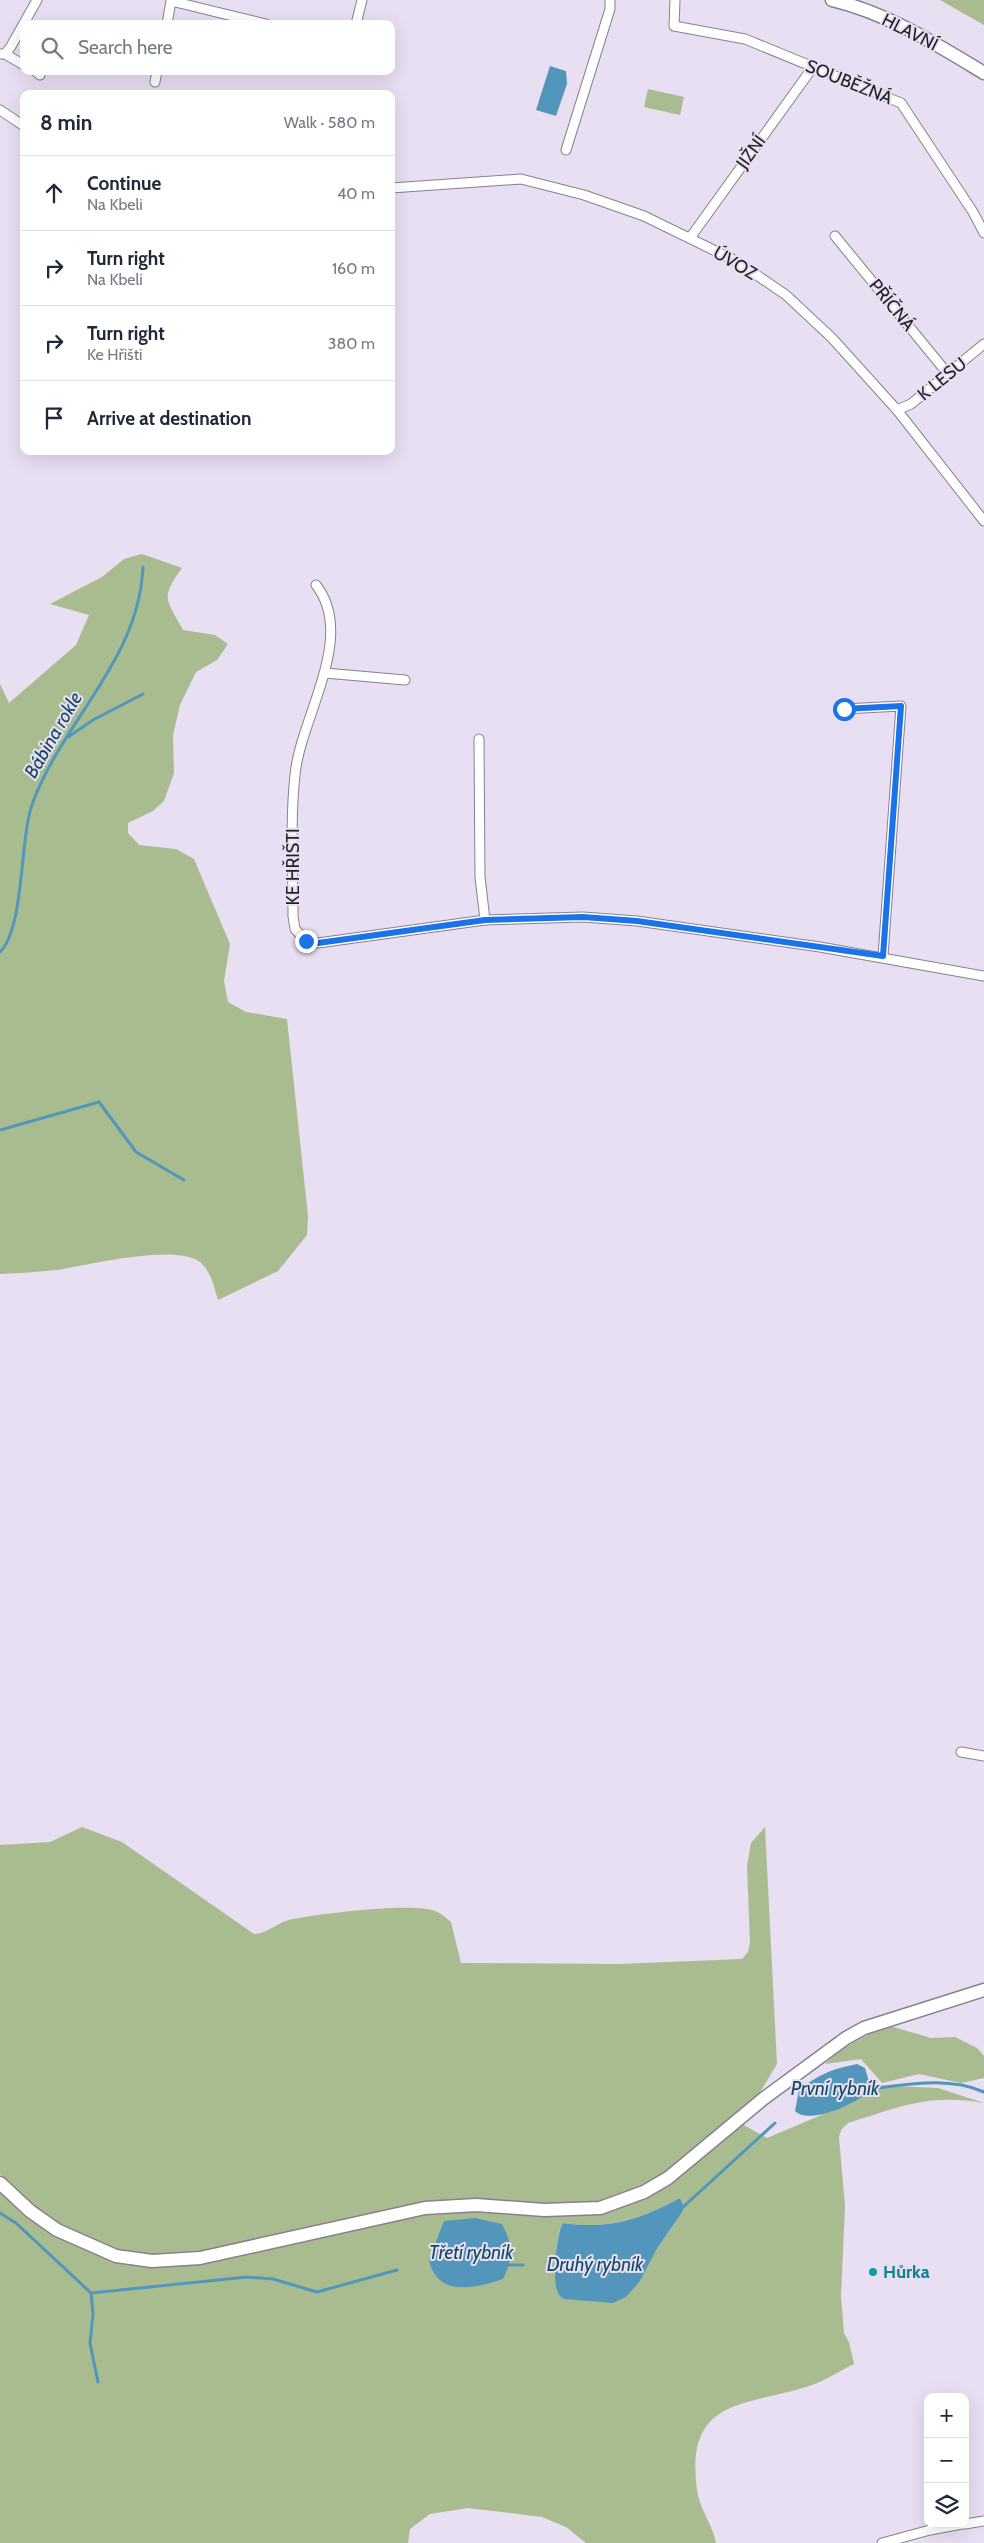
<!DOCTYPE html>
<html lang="en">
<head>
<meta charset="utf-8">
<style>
	:root { --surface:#fff; --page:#f2f2f3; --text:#1f2937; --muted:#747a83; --line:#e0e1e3 }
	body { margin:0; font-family:Cabin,sans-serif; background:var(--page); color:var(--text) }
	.controls { position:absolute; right:15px; bottom:15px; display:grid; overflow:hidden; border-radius:10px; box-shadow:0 5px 20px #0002 }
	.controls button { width:45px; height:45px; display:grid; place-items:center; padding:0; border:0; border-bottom:1px solid var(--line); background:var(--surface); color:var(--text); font:25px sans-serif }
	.stop { position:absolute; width:15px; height:15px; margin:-11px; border:4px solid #1a73e8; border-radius:50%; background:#fff }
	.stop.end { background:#1a73e8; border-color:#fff; box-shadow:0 1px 5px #0008 }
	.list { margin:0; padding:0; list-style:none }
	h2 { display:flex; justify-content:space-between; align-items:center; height:65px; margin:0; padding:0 20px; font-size:21px }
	h2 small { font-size:16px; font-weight:400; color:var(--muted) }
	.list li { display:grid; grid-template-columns:32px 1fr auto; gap:15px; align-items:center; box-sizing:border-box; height:75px; padding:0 20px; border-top:1px solid var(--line) }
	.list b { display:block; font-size:19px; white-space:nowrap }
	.list p { margin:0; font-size:16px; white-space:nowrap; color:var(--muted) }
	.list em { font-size:16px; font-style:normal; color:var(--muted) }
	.icon { flex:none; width:28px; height:28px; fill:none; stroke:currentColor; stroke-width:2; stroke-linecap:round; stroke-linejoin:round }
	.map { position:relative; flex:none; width:984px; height:2543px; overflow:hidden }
	.search { position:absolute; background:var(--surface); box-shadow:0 5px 20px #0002; left:20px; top:20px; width:375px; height:55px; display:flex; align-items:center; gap:12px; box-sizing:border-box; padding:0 18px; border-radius:10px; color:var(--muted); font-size:19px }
	.panel { position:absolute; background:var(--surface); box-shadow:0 5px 20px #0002; left:20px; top:90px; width:375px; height:365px; border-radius:10px }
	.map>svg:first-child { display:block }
	.green { fill:#a8bc8f; fill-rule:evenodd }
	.water { fill:#5297bb }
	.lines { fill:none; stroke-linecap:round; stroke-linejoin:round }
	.stream { stroke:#5297bb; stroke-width:3 }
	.street-casing { stroke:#888092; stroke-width:11 }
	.secondary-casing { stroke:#888092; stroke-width:15 }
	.street { stroke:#fff; stroke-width:9 }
	.secondary { stroke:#fff; stroke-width:12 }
	.route { stroke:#1a73e8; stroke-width:6 }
	.culture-dot { fill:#0f9aa8; stroke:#e8dff2; stroke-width:2 }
	.labels { text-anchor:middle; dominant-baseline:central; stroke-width:4; stroke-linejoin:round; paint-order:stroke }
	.street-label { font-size:18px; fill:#231f26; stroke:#e8dff2 }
	.culture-label { font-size:18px; font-weight:bold; fill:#0d838f; stroke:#e8dff2; text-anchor:start }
	.water-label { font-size:19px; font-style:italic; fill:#104963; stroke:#e8dff2 }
</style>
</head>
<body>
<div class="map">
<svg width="984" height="2543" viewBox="0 0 984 2543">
	<rect width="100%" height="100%" fill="#e8dff2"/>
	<g class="green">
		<polygon points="940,0 984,0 984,25"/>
		<polygon points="648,89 684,97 680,115 644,107"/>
		<path d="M142 554 182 568C160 598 166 599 183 630L215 635 228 644 217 660 196 672 180 705 173 735 174 773 164 801 153 811 128 823V833L139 845 176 849 194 859 230 944 224 981 228 1002 246 1012 287 1019 308 1216 307 1235 278 1271 218 1300C214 1287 211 1271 200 1262 175 1243 88 1265 57 1270 38 1272 19 1273 0 1274V684L9 703 76 645 89 615 50 604 102 577 124 559Z"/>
		<path d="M82 1827 122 1842 254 1934C267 1934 276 1923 289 1920 314 1914 414 1902 435 1911 441 1913 446 1918 451 1922L461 1963 620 1964 742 1959 748 1952 750 1943 747 1866 751 1843 765 1827 777 2064 759 2094 664 2173 642 2186 599 2202 544 2203 476 2199 424 2202 199 2252 152 2255 118 2250 60 2225 34 2206 0 2174V1845L50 1842Z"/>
		<path d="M890 2026 931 2038 955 2037 977 2048 984 2056V2078L961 2083 919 2074 882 2083 861 2059 825 2064C844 2046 864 2035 890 2026Z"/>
		<path d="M871 2085 938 2088 984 2103C929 2093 899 2107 848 2123L841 2130 839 2137 845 2206 841 2296 844 2333 849 2342 854 2364C839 2371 825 2381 809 2386 744 2407 685 2397 697 2490 699 2508 713 2525 716 2543H586L566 2527 542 2517 468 2508 430 2514 410 2529 408 2543H0V2192L26 2216 54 2236 115 2262 152 2267 180 2266 201 2264 426 2214 476 2211 601 2214 647 2197 742 2124 767 2138 831 2111 871 2089ZM680 2198 684 2207 683 2211 658 2247 640 2281 558 2293C556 2274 553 2238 563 2223 609 2230 639 2219 680 2198Z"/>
	</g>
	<g class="water">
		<polygon points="550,66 566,71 567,84 556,116 536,110"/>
		<path d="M857 2064 865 2068 871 2089C860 2102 810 2126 795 2111L799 2090C819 2074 832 2069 857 2064Z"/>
		<path d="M680 2198 684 2207 683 2211 658 2247 640 2281 626 2297 613 2303 564 2299C562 2297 559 2296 558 2293 552 2282 556 2233 563 2223 610 2230 640 2219 680 2198Z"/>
		<path d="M475 2218 502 2224C513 2244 513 2260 503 2279 476 2288 437 2298 429 2260L444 2221Z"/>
	</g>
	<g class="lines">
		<g class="stream">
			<polyline points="68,737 93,720 143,694"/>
			<path d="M0 952C25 927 19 839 33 802 64 719 139 660 143 567"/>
			<polyline points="0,1130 99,1102 136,1152 184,1180"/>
			<path d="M869 2089C907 2085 947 2076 984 2092"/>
			<polyline points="682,2208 775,2123"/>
			<polyline points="0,2213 16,2223 91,2293 247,2277 273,2279 317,2292 397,2270"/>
			<polyline points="506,2265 523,2265"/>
			<polyline points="91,2293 93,2314 90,2343 98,2382"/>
		</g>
		<g class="street-casing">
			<g id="street">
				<polyline points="675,0 674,26 745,39 901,103 973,212 984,233"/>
				<polyline points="167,24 171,1 266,24"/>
				<polyline points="356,24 362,0"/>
				<polyline points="0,54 5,54 10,48 37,0"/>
				<polyline points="5,54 24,65"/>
				<polyline points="35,71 40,75"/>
				<polyline points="155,82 157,71"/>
				<polyline points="0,110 24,126"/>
				<polyline points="566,150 610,9 610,0"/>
				<polyline points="391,188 521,179 584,195 644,216 736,261 786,295 832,338 897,410 984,521"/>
				<polyline points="835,236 948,374"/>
				<polyline points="690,238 813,67"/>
				<polyline points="897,410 911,404 984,344"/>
				<path d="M316 585C357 637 300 718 295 775 290 821 293 869 293 916L295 929 306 941 318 943 485 920 583 917 637 921 820 947 984 976"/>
				<polyline points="325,673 405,680"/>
				<polyline points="844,709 901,706 883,956"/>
				<polyline points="479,739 480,877 485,920"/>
				<polyline points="961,1752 984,1756"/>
				<polyline points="965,2524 984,2521"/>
				<polyline points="882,2543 930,2530 962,2524"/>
			</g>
		</g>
		<g class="secondary-casing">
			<g id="secondary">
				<path d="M832 0C887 13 936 44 984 73"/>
				<polyline points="0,2183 30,2211 57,2230 116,2256 152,2261 200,2258 425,2208 476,2205 544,2210 600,2208 644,2192 668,2178 763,2099 846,2038 864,2028 984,1990"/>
			</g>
		</g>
		<use href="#street" class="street"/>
		<use href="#secondary" class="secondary"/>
	</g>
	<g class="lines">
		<polyline class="route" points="306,941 318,943 485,920 583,917 637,921 883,956 901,706 844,709"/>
	</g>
	<circle class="culture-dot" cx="873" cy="2272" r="5"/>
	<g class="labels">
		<g class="street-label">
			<text transform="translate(910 32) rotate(27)">HLAVNÍ</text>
			<text transform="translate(849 82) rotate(22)">SOUBĚŽNÁ</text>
			<text transform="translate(751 152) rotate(-54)">JIŽNÍ</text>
			<text transform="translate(735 263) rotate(31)">ÚVOZ</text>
			<text transform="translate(892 305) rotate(51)">PŘÍČNÁ</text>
			<text transform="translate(942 379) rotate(-39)">K LESU</text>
			<text transform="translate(293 867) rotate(-90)">KE HŘIŠTI</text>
		</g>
		<g class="culture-label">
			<text x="883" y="2272">Hůrka</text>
		</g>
		<g class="water-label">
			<text transform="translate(53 735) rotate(-60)">Bábina rokle</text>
			<text x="835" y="2088">První rybník</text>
			<text x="471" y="2252">Třetí rybník</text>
			<text x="595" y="2264">Druhý rybník</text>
		</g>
	</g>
</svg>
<div class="controls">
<button>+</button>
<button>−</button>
<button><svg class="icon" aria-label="layers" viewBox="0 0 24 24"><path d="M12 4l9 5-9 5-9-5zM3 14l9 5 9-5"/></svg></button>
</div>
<div class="stop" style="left:844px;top:709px"></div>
<div class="stop end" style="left:306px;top:941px"></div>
<div class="search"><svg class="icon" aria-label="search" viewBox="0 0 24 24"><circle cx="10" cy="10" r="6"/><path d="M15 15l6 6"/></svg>Search here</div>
<section class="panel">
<h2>8 min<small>Walk · 580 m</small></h2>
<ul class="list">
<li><svg class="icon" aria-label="ahead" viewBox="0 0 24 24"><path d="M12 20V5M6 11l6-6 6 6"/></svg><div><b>Continue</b><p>Na Kbeli</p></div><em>40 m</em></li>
<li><svg class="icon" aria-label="right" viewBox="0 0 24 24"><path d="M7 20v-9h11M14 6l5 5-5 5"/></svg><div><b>Turn right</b><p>Na Kbeli</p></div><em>160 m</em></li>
<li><svg class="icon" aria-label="right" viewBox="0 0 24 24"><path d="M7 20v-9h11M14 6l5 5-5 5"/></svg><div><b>Turn right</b><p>Ke Hřišti</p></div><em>380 m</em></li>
<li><svg class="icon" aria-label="arrive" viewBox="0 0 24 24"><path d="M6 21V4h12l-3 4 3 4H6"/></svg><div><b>Arrive at destination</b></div></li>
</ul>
</section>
</div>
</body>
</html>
